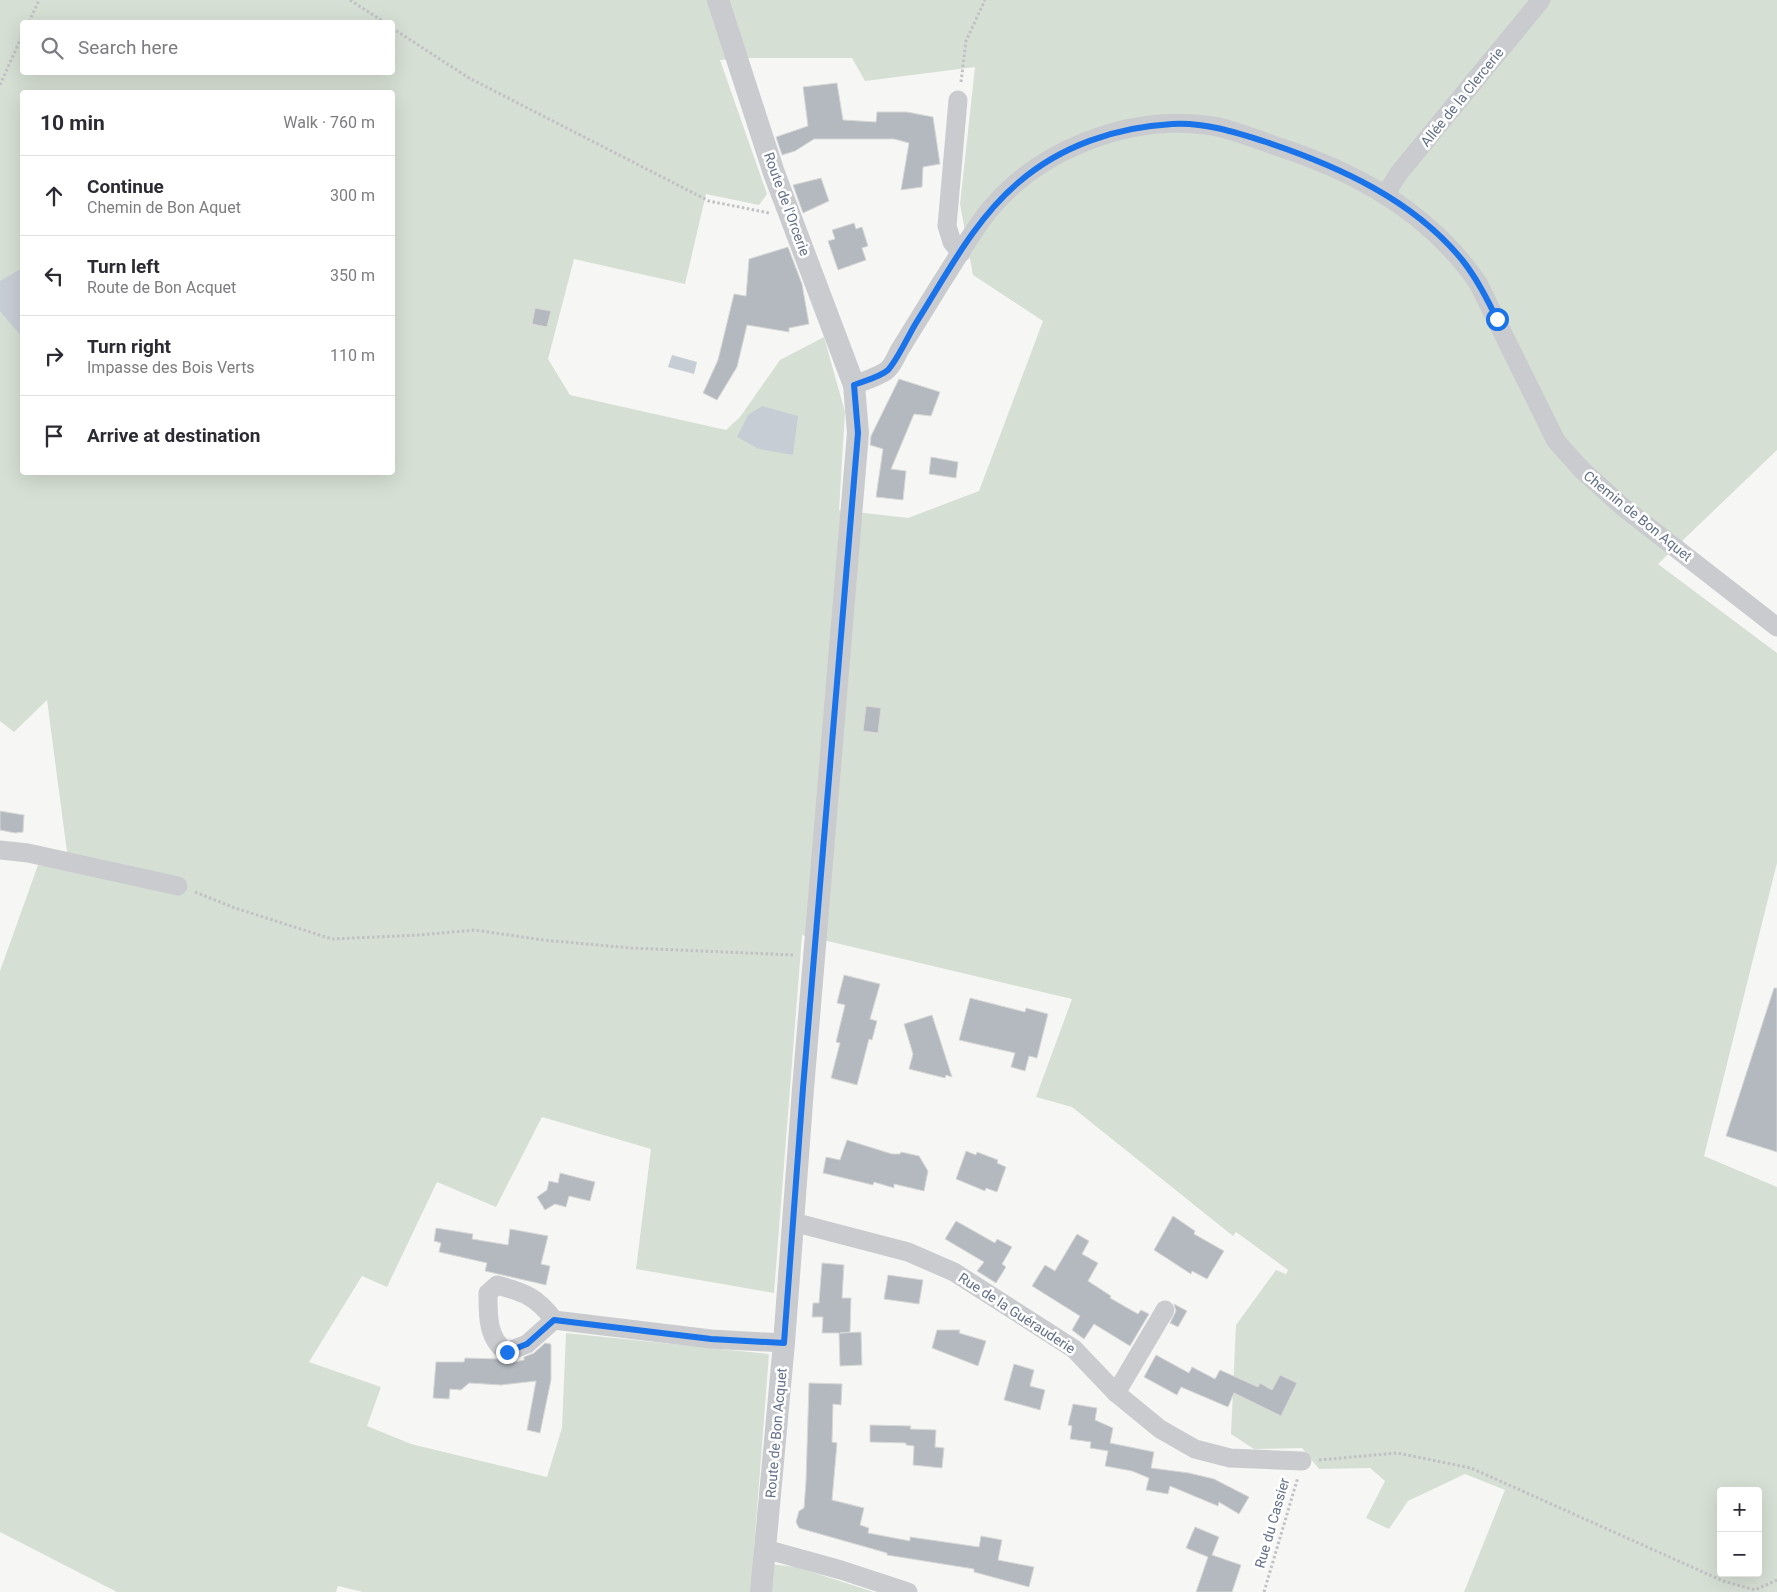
<!DOCTYPE html>
<html lang="en">
<head>
<meta charset="utf-8">
<style>
	:root { --surface:#fff; --page:#f7f7f7; --text:#2b2b33; --muted:#7c7c81; --line:#e1e1e2 }
	body { margin:0; font-family:Roboto,sans-serif; background:var(--page); color:var(--text) }
	.controls { position:absolute; right:15px; bottom:15px; display:grid; overflow:hidden; border-radius:5px; box-shadow:0 5px 20px #0002 }
	.controls button { width:45px; height:45px; display:grid; place-items:center; padding:0; border:0; border-bottom:1px solid var(--line); background:var(--surface); color:var(--text); font:25px sans-serif }
	.stop { position:absolute; width:15px; height:15px; margin:-11px; border:4px solid #1a73e8; border-radius:50%; background:#fff }
	.stop.end { background:#1a73e8; border-color:#fff; box-shadow:0 1px 5px #0008 }
	.list { margin:0; padding:0; list-style:none }
	h2 { display:flex; justify-content:space-between; align-items:center; height:65px; margin:0; padding:0 20px; font-size:21px }
	h2 small { font-size:16px; font-weight:400; color:var(--muted) }
	.list li { display:grid; grid-template-columns:32px 1fr auto; gap:15px; align-items:center; box-sizing:border-box; height:80px; padding:0 20px; border-top:1px solid var(--line) }
	.list b { display:block; font-size:19px; white-space:nowrap }
	.list p { margin:0; font-size:16px; white-space:nowrap; color:var(--muted) }
	.list em { font-size:16px; font-style:normal; color:var(--muted) }
	.icon { flex:none; width:28px; height:28px; fill:none; stroke:currentColor; stroke-width:2; stroke-linecap:round; stroke-linejoin:round }
	.map { position:relative; flex:none; width:1777px; height:1592px; overflow:hidden }
	.search { position:absolute; background:var(--surface); box-shadow:0 5px 20px #0002; left:20px; top:20px; width:375px; height:55px; display:flex; align-items:center; gap:12px; box-sizing:border-box; padding:0 18px; border-radius:5px; color:var(--muted); font-size:19px }
	.panel { position:absolute; background:var(--surface); box-shadow:0 5px 20px #0002; left:20px; top:90px; width:375px; height:385px; border-radius:5px }
	.map>svg:first-child { display:block }
	.green { fill:#d6dfd4; fill-rule:evenodd }
	.water { fill:#c7cdd4 }
	.building { fill:#b4b9c0; stroke:#d8d9d6 }
	.lines { fill:none; stroke-linecap:round; stroke-linejoin:round }
	.path { stroke:#c0c1c4; stroke-width:3; stroke-dasharray:2.5 2.5; stroke-linecap:butt }
	.minor { stroke:#c9cbcf; stroke-width:19 }
	.tertiary { stroke:#c9cbcf; stroke-width:22 }
	.route { stroke:#1a73e8; stroke-width:6 }
	.labels { text-anchor:middle; dominant-baseline:central; stroke-width:5; stroke-linejoin:round; paint-order:stroke }
	.street-label { font-size:14px; fill:#647087; stroke:#fff }
</style>
</head>
<body>
<div class="map">
<svg width="1777" height="1592" viewBox="0 0 1777 1592">
	<rect width="100%" height="100%" fill="#f6f7f4"/>
	<path class="green" d="M0 0H1777V450L1658 564 1777 653V863L1704 1156 1777 1187V1592H1464L1505 1490 1465 1474 1408 1501 1389 1529 1366 1518 1385 1481 1370 1468 1319 1469 1302 1448 1254 1449 1231 1434 1236 1325 1276 1270 1286 1274 1288 1270 1236 1232 1233 1236 1072 1107 1036 1097 1072 999 802 935 774 1293 636 1269 651 1149 542 1117 496 1207 437 1182 387 1287 362 1276 309 1362 381 1387 367 1426 411 1444 547 1477 562 1428 566 1333 769 1354 753 1562 796 1567 874 1592H363L338 1586 336 1592H117L0 1532V971L38 865 66 869 67 852 47 700 14 732 0 721ZM22 22H392V72H22ZM748 58H852L865 81 975 67 960 204 973 275 1043 321 979 491 908 518 839 510 845 412 824 337 780 360 740 417 726 430 570 395 548 359 574 259 685 284 706 194 759 205 767 194 720 60ZM22 92H392V472H22ZM1721 1491H1758V1573H1721Z"/>
	<g class="water">
		<polygon points="19,270 22,270 22,337 0,311 0,281"/>
		<polygon points="672,355 697,362 694,374 668,367"/>
		<polygon points="762,406 798,416 793,455 759,449 737,437 748,415"/>
	</g>
	<g class="building">
		<polygon points="837,83 843,120 876,122 877,112 907,112 933,117 940,164 923,167 922,187 901,190 909,143 894,139 814,139 795,151 782,155 776,137 808,126 803,87"/>
		<polygon points="821,178 829,201 803,213 793,185"/>
		<polygon points="854,223 856,229 862,227 868,246 862,248 866,260 838,270 828,241 835,239 832,230"/>
		<polygon points="788,247 802,284 809,324 789,328 789,332 747,325 737,367 717,400 703,393 718,360 734,294 746,296 749,259"/>
		<polygon points="535,308 551,311 547,327 532,324"/>
		<polygon points="899,379 940,392 931,416 914,414 891,469 906,471 903,500 876,497 883,449 870,445 871,436"/>
		<polygon points="931,457 958,462 956,478 929,474"/>
		<polygon points="866,706 881,708 878,733 863,731"/>
		<polygon points="0,811 24,815 23,832 15,833 0,830"/>
		<polygon points="844,975 880,984 870,1019 877,1021 872,1040 869,1039 857,1085 831,1078 840,1043 836,1042 845,1005 837,1003"/>
		<polygon points="1774,988 1777,988 1777,1152 1726,1136"/>
		<polygon points="970,998 1025,1012 1026,1008 1048,1014 1037,1058 1029,1056 1025,1071 1011,1067 1015,1053 959,1040"/>
		<polygon points="932,1015 952,1077 946,1075 945,1078 909,1069 913,1054 904,1024"/>
		<polygon points="847,1140 892,1154 900,1154 901,1152 919,1156 928,1171 924,1191 894,1184 894,1188 874,1182 873,1185 823,1173 826,1157 840,1160"/>
		<polygon points="966,1151 976,1155 977,1152 998,1160 997,1163 1006,1167 997,1192 986,1188 985,1191 956,1179"/>
		<polygon points="560,1173 595,1182 590,1201 569,1196 566,1207 555,1204 545,1210 537,1197 547,1190 549,1181 558,1183"/>
		<polygon points="1173,1216 1195,1231 1194,1234 1224,1251 1207,1279 1192,1271 1191,1274 1154,1250"/>
		<polygon points="956,1221 995,1243 997,1239 1012,1247 1002,1264 1006,1267 996,1283 977,1271 984,1262 945,1239"/>
		<polygon points="436,1228 473,1234 472,1239 508,1245 510,1229 548,1236 541,1264 550,1266 546,1285 485,1271 487,1263 439,1252 441,1243 434,1241"/>
		<polygon points="1077,1234 1089,1241 1082,1254 1098,1263 1088,1281 1111,1296 1110,1298 1138,1314 1141,1310 1149,1314 1130,1346 1094,1324 1084,1339 1072,1330 1080,1316 1032,1286 1045,1265 1055,1271"/>
		<polygon points="822,1263 844,1265 842,1298 851,1298 850,1332 840,1333 861,1332 862,1365 840,1366 839,1333 822,1333 823,1317 812,1317 813,1303 819,1303"/>
		<polygon points="888,1275 923,1280 919,1304 884,1299"/>
		<polygon points="1174,1304 1187,1311 1178,1327 1170,1323 1176,1311"/>
		<polygon points="937,1330 960,1330 959,1333 986,1341 978,1366 932,1348"/>
		<polygon points="545,1343 551,1344 551,1380 540,1433 527,1430 536,1381 501,1385 469,1383 461,1390 450,1389 449,1399 433,1398 436,1362 464,1362 465,1358 498,1359 505,1363 511,1363 524,1360 524,1357 534,1353"/>
		<polygon points="1156,1355 1189,1373 1192,1367 1215,1379 1220,1370 1258,1387 1260,1383 1272,1390 1280,1375 1297,1383 1281,1416 1234,1393 1228,1407 1181,1387 1177,1395 1144,1377"/>
		<polygon points="1014,1364 1034,1370 1030,1386 1045,1390 1040,1410 1004,1400"/>
		<polygon points="809,1383 842,1384 841,1405 833,1404 832,1442 837,1443 832,1500 864,1508 860,1525 869,1528 868,1533 910,1541 910,1537 979,1547 981,1536 1002,1540 998,1560 1034,1567 1029,1587 974,1572 974,1569 887,1555 887,1553 799,1528 796,1522 799,1511 804,1508 806,1481"/>
		<polygon points="1073,1404 1097,1408 1095,1420 1113,1428 1110,1443 1154,1452 1151,1468 1189,1473 1214,1479 1249,1497 1239,1514 1219,1502 1218,1506 1170,1486 1168,1494 1146,1490 1149,1478 1132,1471 1105,1466 1108,1451 1090,1448 1091,1442 1070,1439 1072,1426 1068,1425"/>
		<polygon points="870,1425 911,1426 910,1429 936,1430 935,1447 944,1448 942,1468 913,1465 914,1446 906,1445 906,1443 870,1442"/>
		<polygon points="1195,1527 1219,1537 1212,1555 1241,1565 1232,1592 1196,1592 1208,1557 1186,1548"/>
	</g>
	<g class="lines">
		<g class="path">
			<polyline points="350,0 384,22"/>
			<polyline points="29,22 39,0"/>
			<polyline points="392,28 469,78 709,201 769,213"/>
			<polyline points="961,82 966,41 985,0"/>
			<polyline points="0,85 22,36"/>
			<polyline points="195,892 235,908 332,939 419,935 475,930 543,940 631,948 795,955"/>
			<polyline points="1319,1460 1397,1453 1471,1468 1723,1581 1755,1590 1777,1580"/>
			<polyline points="1264,1592 1298,1477"/>
		</g>
		<g class="minor">
			<polyline points="958,100 947,226 952,242 961,253"/>
			<polyline points="1385,195 1399,173 1541,0"/>
			<path d="M854 385C864 381 877 377 886 371 892 367 896 357 899 351 913 328 927 306 941 283 956 260 970 235 987 213 1037 150 1127 115 1206 125 1231 128 1255 139 1279 147 1357 172 1431 214 1478 283L1556 441 1582 470 1623 507 1777 627"/>
			<polyline points="0,850 28,853 178,886"/>
			<polyline points="793,1222 908,1252 954,1272 1074,1349 1116,1393 1160,1429 1195,1449 1230,1458 1302,1461"/>
			<path d="M554 1320 527 1344 507 1352C487 1339 488 1315 488 1293L497 1285C524 1292 537 1297 554 1320L711 1339 784 1343"/>
			<polyline points="1116,1393 1165,1310"/>
			<polyline points="765,1549 841,1570 908,1592"/>
		</g>
		<polyline class="tertiary" points="718,0 774,173 854,385 858,433 803,1089 784,1343 761,1592"/>
	</g>
	<g class="lines">
		<path class="route" d="M507 1352 527 1344 554 1320 711 1339 784 1343 803 1088 858 433 854 385C864 381 880 377 888 370 898 359 908 336 916 323 947 274 974 220 1019 182 1061 146 1116 127 1172 124 1204 122 1235 132 1266 142 1338 166 1414 200 1463 261 1477 279 1487 299 1497 319"/>
	</g>
	<g class="labels">
		<g class="street-label">
			<text transform="translate(1462 97) rotate(-51)">Allée de la Clercerie</text>
			<text transform="translate(787 204) rotate(70)">Route de l'Orcerie</text>
			<text transform="translate(1638 516) rotate(39)">Chemin de Bon Aquet</text>
			<text transform="translate(1017 1313) rotate(33)">Rue de la Guérauderie</text>
			<text transform="translate(776 1433) rotate(-85)">Route de Bon Acquet</text>
			<text transform="translate(1272 1523) rotate(-74)">Rue du Cassier</text>
		</g>
	</g>
</svg>
<div class="controls">
<button>+</button>
<button>−</button>
</div>
<div class="stop" style="left:1497px;top:319px"></div>
<div class="stop end" style="left:507px;top:1352px"></div>
<div class="search"><svg class="icon" aria-label="search" viewBox="0 0 24 24"><circle cx="10" cy="10" r="6"/><path d="M15 15l6 6"/></svg>Search here</div>
<section class="panel">
<h2>10 min<small>Walk · 760 m</small></h2>
<ul class="list">
<li><svg class="icon" aria-label="ahead" viewBox="0 0 24 24"><path d="M12 20V5M6 11l6-6 6 6"/></svg><div><b>Continue</b><p>Chemin de Bon Aquet</p></div><em>300 m</em></li>
<li><svg class="icon" aria-label="left" viewBox="0 0 24 24"><path d="M17 20v-9H6M10 6l-5 5 5 5"/></svg><div><b>Turn left</b><p>Route de Bon Acquet</p></div><em>350 m</em></li>
<li><svg class="icon" aria-label="right" viewBox="0 0 24 24"><path d="M7 20v-9h11M14 6l5 5-5 5"/></svg><div><b>Turn right</b><p>Impasse des Bois Verts</p></div><em>110 m</em></li>
<li><svg class="icon" aria-label="arrive" viewBox="0 0 24 24"><path d="M6 21V4h12l-3 4 3 4H6"/></svg><div><b>Arrive at destination</b></div></li>
</ul>
</section>
</div>
</body>
</html>
